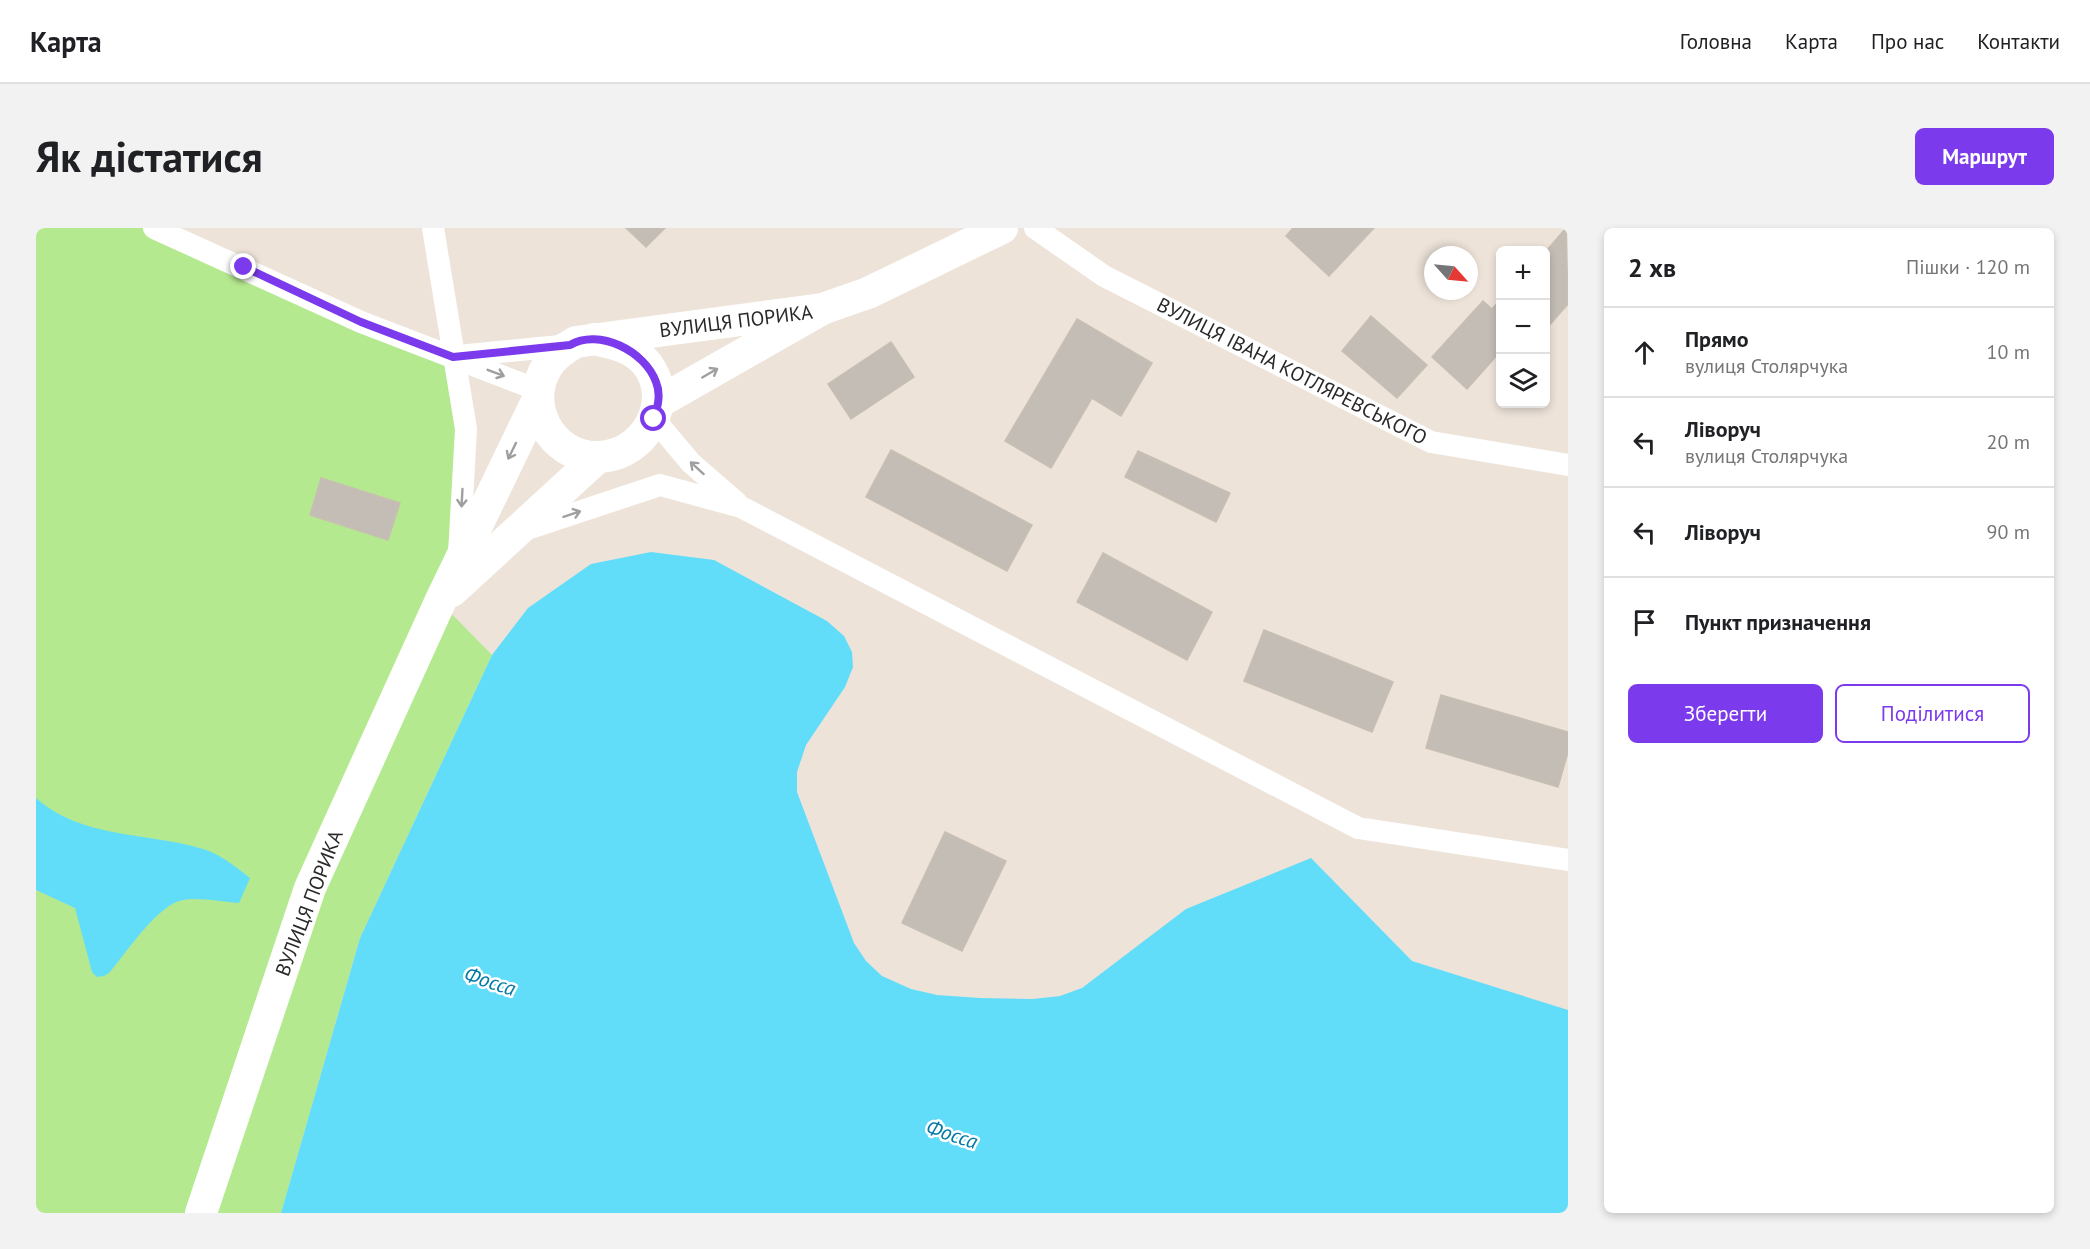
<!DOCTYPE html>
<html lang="uk">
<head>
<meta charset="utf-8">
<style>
	:root { --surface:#fff; --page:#f2f2f2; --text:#202124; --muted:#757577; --line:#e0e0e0; --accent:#7c3aed }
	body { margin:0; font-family:"PT Sans",sans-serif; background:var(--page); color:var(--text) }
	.controls { position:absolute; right:18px; top:18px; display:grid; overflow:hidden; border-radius:9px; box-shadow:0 3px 9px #0003 }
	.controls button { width:54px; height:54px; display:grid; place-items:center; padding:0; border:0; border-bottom:2px solid var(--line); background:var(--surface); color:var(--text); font:30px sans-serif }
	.compass { position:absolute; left:1388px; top:18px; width:54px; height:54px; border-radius:50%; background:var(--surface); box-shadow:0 3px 9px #0003; rotate:117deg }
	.stop { position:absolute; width:18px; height:18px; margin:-14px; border:4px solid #7c3aed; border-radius:50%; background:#fff }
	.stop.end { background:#7c3aed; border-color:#fff; box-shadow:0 2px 6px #0008 }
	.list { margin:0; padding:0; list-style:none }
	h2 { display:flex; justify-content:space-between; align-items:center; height:78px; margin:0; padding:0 24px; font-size:26px }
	h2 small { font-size:20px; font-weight:400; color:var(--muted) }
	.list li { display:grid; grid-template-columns:39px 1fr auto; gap:18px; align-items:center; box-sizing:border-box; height:90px; padding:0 24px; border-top:2px solid var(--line) }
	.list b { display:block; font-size:22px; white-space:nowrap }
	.list p { margin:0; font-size:20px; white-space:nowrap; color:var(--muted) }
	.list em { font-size:20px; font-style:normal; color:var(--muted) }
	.actions { display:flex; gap:12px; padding:18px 24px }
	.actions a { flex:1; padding:14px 0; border:2px solid var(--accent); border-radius:9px; text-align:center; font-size:21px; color:var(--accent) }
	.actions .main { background:var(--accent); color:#fff }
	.icon { flex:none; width:33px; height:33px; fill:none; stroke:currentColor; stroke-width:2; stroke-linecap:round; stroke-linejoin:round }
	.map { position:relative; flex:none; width:1532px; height:985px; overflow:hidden; border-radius:9px }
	header { display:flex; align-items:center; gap:36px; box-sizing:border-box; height:84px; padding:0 30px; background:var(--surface); border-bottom:2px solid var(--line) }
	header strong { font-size:28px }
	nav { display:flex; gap:33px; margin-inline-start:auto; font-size:21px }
	.intro { display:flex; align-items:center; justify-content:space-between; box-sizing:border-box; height:144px; padding:0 36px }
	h1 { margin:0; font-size:42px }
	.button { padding:15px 27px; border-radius:9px; background:var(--accent); color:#fff; font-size:21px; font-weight:700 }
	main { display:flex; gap:36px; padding:0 36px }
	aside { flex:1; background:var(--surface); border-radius:9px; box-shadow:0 3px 9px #0003 }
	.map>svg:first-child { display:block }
	.green { fill:#b5e990 }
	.water { fill:#61ddfa }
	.building { fill:#c4bdb6; stroke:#c8bfb3; stroke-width:1.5 }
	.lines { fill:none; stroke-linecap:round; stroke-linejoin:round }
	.street { stroke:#fff; stroke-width:22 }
	.secondary { stroke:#fff; stroke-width:32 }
	.oneway { stroke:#9f9f9f }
	.route { stroke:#7c3aed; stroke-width:8 }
	.labels { text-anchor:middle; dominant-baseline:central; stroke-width:5; stroke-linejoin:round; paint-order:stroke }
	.street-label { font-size:20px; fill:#292929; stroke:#fff }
	.water-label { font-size:21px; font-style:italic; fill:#017aa5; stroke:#fff }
</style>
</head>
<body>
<header>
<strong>Карта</strong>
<nav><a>Головна</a><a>Карта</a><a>Про нас</a><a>Контакти</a></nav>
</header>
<div class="intro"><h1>Як дістатися</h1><a class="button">Маршрут</a></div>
<main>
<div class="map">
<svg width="1532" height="985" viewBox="0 0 1532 985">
	<rect width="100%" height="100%" fill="#ede3d9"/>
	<polygon class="green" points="0,0 118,0 417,129 430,201 404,374 456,427 324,710 245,985 0,985"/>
	<g class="water">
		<polygon points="615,324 678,332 791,393 808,408 816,424 817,439 809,459 770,517 761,544 761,564 818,715 830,733 846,748 875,761 901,767 944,770 997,771 1024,768 1046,760 1150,681 1275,630 1376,733 1532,782 1532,985 245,985 324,710 456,427 492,380 555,336"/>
		<path d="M0 570C46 611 111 604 167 621 184 626 200 639 214 650L203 675C185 674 164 669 147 672 122 676 90 725 74 744L68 748 61 749 56 744 39 680 0 662Z"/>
	</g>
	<g class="building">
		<polygon points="590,0 629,0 610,19"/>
		<polygon points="1257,0 1338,0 1293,48 1250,8"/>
		<polygon points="1530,0 1532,76 1510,101 1510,23"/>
		<polygon points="1464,72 1464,124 1431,161 1396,129 1447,73 1456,81"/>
		<polygon points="1335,88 1391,137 1361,170 1306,123"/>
		<polygon points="1041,91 1116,135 1085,188 1056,170 1015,240 969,213"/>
		<polygon points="855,114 878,149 815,191 792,156"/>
		<polygon points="855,222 996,297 971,343 830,269"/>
		<polygon points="1102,223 1194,265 1180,294 1089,249"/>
		<polygon points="285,250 364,275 352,312 274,287"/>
		<polygon points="1067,325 1176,384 1151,432 1041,374"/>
		<polygon points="1228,402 1357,454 1336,504 1208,453"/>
		<polygon points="1405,467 1532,504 1532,524 1522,559 1390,520"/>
		<polygon points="909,604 970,633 926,723 866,695"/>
	</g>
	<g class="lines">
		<g class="street">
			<polyline points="118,0 325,94 502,162"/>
			<polyline points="397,0 430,201 423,326"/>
			<polyline points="999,0 1068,48 1395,214 1532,237"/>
			<polyline points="422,128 534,117"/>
			<polyline points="618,191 655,235 700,274"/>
			<polyline points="488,302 624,257 705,279 1322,600 1532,632"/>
		</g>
		<g class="secondary">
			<path d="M558 111C570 114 583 116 594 122 647 152 618 228 562 229 515 230 486 176 512 137 518 128 531 119 540 114L786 81"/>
			<polyline points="623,174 786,81 832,65 966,0"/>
			<polyline points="416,363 562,229"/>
			<polyline points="165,985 274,660 404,374 502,171"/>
		</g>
	</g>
	<defs><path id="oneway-shaft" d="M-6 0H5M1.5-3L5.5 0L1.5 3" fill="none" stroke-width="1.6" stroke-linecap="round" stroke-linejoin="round" transform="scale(1.5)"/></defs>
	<g class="oneway">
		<use href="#oneway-shaft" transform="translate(460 145) rotate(21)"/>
		<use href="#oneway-shaft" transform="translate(674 145) rotate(-30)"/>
		<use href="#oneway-shaft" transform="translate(476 223) rotate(116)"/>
		<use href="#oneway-shaft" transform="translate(661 240) rotate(-138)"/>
		<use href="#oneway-shaft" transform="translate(426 270) rotate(93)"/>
		<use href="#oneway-shaft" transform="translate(536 286) rotate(-18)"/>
	</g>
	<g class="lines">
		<path class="route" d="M208 39 325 94 417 129 534 117C563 100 609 123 620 154 625 166 622 178 618 191"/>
	</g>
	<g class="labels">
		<g class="street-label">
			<text transform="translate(700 93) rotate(-7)">ВУЛИЦЯ ПОРИКА</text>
			<text transform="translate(1256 143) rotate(27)">ВУЛИЦЯ ІВАНА КОТЛЯРЕВСЬКОГО</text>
			<text transform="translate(273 675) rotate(-69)">ВУЛИЦЯ ПОРИКА</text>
		</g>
		<g class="water-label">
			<text transform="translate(454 753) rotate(18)">Фосса</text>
			<text transform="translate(916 906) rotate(18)">Фосса</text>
		</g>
	</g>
</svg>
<div class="controls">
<button>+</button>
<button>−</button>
<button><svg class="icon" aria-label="layers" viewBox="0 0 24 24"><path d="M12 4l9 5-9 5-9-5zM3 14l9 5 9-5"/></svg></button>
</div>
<svg class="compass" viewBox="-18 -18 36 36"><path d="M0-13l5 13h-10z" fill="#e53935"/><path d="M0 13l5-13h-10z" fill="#757577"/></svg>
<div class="stop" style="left:618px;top:191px"></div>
<div class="stop end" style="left:208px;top:39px"></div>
</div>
<aside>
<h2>2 хв<small>Пішки · 120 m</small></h2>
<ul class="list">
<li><svg class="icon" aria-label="ahead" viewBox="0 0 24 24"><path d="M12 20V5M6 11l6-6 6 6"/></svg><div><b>Прямо</b><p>вулиця Столярчука</p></div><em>10 m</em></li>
<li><svg class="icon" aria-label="left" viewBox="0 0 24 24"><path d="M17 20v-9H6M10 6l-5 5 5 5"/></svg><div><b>Ліворуч</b><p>вулиця Столярчука</p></div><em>20 m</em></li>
<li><svg class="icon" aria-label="left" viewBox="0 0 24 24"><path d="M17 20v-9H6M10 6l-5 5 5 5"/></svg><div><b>Ліворуч</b></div><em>90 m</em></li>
<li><svg class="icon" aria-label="arrive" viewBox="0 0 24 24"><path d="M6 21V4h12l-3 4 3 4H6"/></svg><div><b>Пункт призначення</b></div></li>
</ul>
<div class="actions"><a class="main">Зберегти</a><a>Поділитися</a></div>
</aside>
</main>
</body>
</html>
